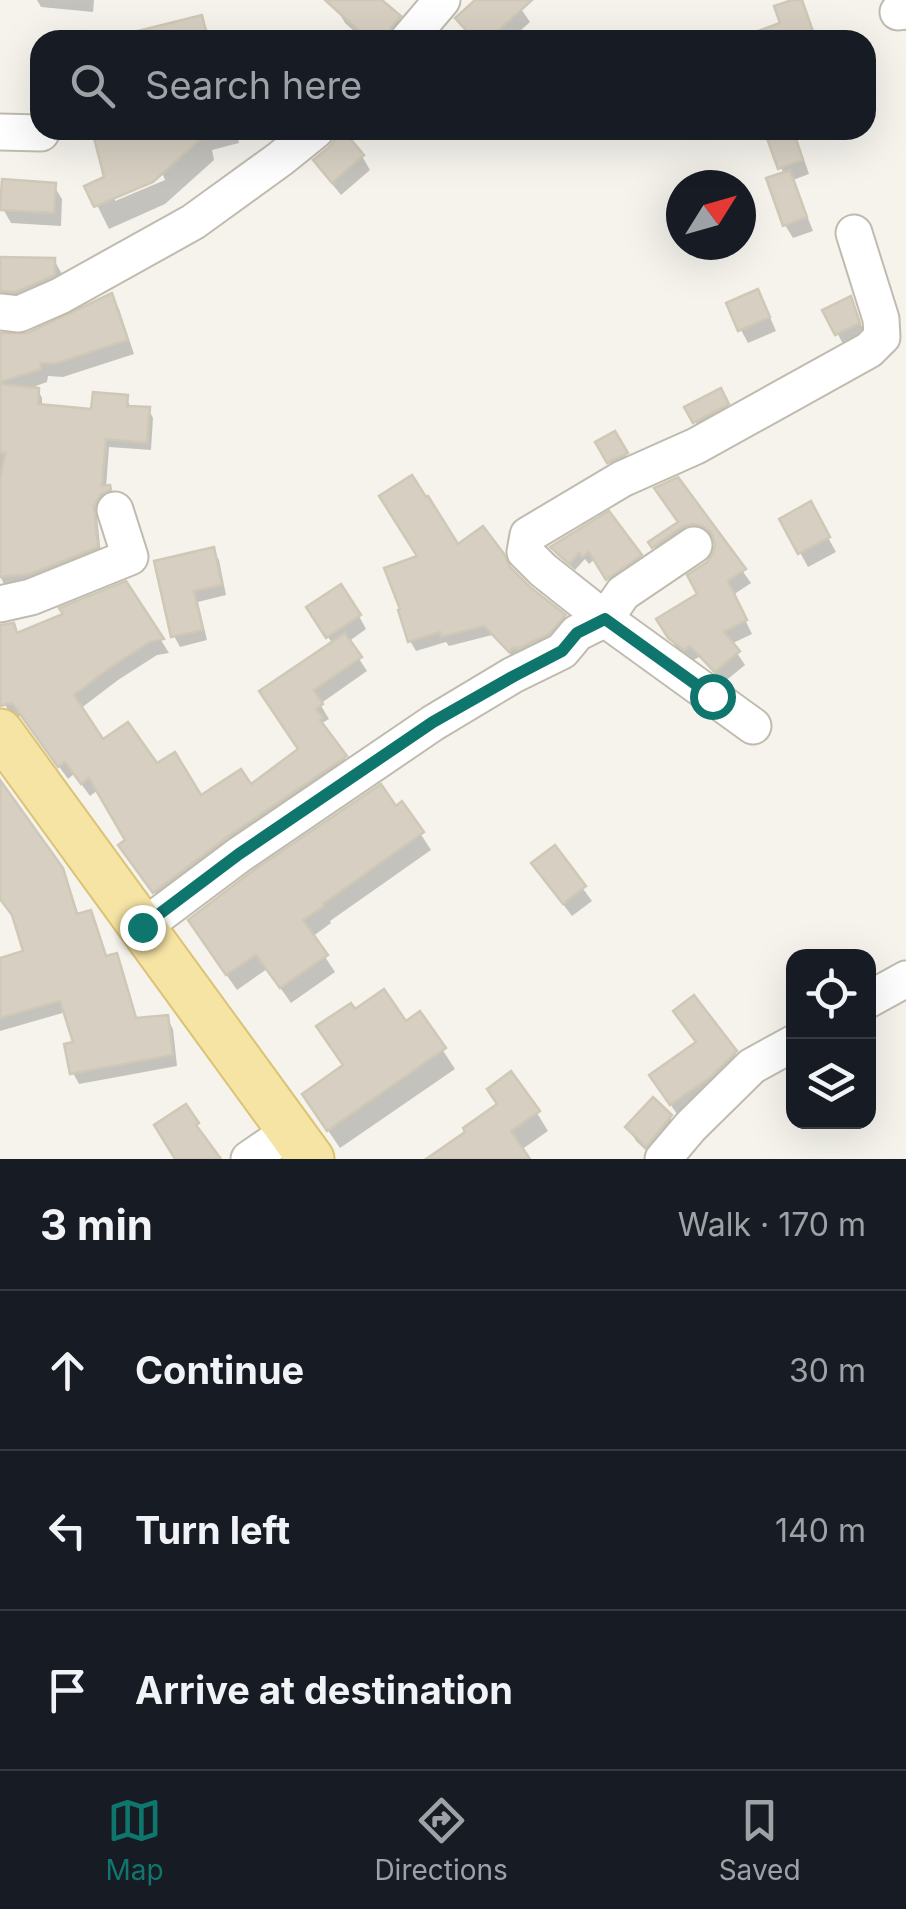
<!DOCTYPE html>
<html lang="en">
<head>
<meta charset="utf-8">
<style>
	:root { --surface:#171b24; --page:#20242c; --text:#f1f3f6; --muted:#9ea1a6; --line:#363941; --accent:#0f766e }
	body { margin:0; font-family:Inter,sans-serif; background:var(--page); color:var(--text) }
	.controls { position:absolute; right:30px; bottom:30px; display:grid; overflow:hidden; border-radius:20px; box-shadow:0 10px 40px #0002 }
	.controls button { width:90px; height:90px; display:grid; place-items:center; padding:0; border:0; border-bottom:2px solid var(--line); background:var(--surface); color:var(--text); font:50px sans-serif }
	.compass { position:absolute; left:666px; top:170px; width:90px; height:90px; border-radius:50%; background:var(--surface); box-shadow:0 10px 40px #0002; rotate:53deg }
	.stop { position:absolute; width:30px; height:30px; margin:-22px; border:8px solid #0f766e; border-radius:50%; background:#fff }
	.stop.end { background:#0f766e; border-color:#fff; box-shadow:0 2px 10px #0008 }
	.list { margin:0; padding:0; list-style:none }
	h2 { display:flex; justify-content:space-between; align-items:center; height:130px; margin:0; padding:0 40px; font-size:42px }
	h2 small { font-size:32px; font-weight:400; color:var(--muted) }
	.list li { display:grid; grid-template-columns:65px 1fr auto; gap:30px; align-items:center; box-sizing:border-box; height:160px; padding:0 40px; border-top:2px solid var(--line) }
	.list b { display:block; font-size:38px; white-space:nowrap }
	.list em { font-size:32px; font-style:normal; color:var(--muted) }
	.icon { flex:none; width:55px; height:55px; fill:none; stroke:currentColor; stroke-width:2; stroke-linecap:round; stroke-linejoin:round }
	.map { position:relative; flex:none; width:906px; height:1159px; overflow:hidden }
	.search { position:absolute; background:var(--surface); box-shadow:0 10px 40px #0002; left:30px; right:30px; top:30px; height:110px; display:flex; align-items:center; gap:25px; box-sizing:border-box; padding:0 35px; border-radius:30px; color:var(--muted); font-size:38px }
	.sheet { height:610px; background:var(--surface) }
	nav { display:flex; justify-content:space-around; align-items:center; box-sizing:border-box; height:140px; border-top:2px solid var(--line); background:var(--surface); font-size:28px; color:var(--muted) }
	nav a { display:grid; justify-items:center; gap:5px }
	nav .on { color:var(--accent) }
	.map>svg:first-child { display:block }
	.shadow { fill:#0003; fill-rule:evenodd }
	.building { fill:#d6cfc2; stroke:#d0c8b6; stroke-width:2.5 }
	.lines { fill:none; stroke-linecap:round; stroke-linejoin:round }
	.minor-casing { stroke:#c0bbaf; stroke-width:39 }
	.major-casing { stroke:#dbc374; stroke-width:49 }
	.minor { stroke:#fff; stroke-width:35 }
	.major { stroke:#f6e4a4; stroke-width:45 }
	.route { stroke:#0f766e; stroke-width:12 }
</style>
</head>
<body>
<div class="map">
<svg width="906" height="1159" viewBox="0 0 906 1159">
	<rect width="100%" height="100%" fill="#f5f3ec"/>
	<g class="shadow">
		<polygon points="37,0 94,0 93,12 41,7"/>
		<polygon points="346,0 378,0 398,18 406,32 399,40 364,40 345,23 337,9"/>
		<polygon points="479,0 515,0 530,22 510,40 473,40 458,19"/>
		<polygon points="201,18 213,40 107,40"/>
		<path d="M95 130H236L239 143 212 150 214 160 165 204 109 229 88 187 107 179ZM163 175 165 180 115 201V196Z"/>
		<polygon points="763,130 791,130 798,142 809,174 793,180 813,231 793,238 785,225 784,174"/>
		<polygon points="362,156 370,170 341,195 324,174 316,161"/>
		<polygon points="54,186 62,199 61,226 11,223 3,209"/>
		<polygon points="0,259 54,260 62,274 61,289 0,304"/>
		<polygon points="111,296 119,309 134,354 63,377 48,376 47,382 36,386 42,398 42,407 94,411 126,397 131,408 149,410 153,418 151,450 109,447 106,488 109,488 113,496 104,503 97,516 101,555 35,582 4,584 0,576 0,352 28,336"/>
		<polygon points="850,300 857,313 866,338 845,348 826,311"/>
		<polygon points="765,306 776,331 748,343 741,330"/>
		<polygon points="720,391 734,418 703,436 688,408"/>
		<polygon points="614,434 629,460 612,468 598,443"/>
		<polygon points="678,480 751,583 733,595 752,634 731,644 745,665 723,683 699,657 692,661 678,651 660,620 700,595 708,564 716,554 717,542 712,538 702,536 659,555 652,542 680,523"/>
		<polygon points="810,505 836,552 808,567 782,520"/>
		<polygon points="458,547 511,571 564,617 570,627 516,661 492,635 449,646 446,642 416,651 410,641"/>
		<polygon points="553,548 640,556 644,564 613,586 596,558 589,564 585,559 575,570 557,555"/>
		<polygon points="213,550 219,560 226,595 198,602 207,640 180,647 174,636 157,563"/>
		<polygon points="126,584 169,653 157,655 118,680 80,709 102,743 157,766 200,799 250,788 300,750 270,705 333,644 317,622 359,616 366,629 348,642 367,671 320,704 329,719 322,723 352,770 163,904 129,859 128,840 98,790 90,796 74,774 68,779 22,715 13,719 0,696 0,626 13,625 18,635"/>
		<polygon points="0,781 61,869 68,882 79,916 89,913 96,923 107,958 116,956 122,967 138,1021 167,1018 173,1029 177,1066 79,1084 73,1073 76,1044 66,1012 0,1031 0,960 26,953 15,918 0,897"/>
		<polygon points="402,805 431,850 330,921 331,923 312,937 335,972 291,1003 267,969 237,990 200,937"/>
		<polygon points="554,849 592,901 572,916 542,877"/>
		<polygon points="354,1013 405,1025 420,1015 455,1069 340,1148 316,1113 345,1067"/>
		<polygon points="735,1053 742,1066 679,1117 660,1089"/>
		<polygon points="500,1106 537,1113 548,1131 521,1150 526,1159 430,1159"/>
		<polygon points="670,1117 678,1130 655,1159 636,1141 628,1127"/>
	</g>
	<g class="building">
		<polygon points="325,0 382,0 401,16 391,27 387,40 369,40"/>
		<polygon points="475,0 532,0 488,40 475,40 455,18"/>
		<polygon points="792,0 802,0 816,40 742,40 742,37 780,23 774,6"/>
		<polygon points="202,15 208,40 135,40 134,32"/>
		<polygon points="92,130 211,130 153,182 94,207 84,186 104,177"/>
		<polygon points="343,130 364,155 332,183 313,160 329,147"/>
		<polygon points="764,130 793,130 803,160 778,169"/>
		<polygon points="790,170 807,217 783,226 766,178"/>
		<polygon points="2,179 56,183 54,213 0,210"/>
		<polygon points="0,257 55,258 55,275 16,292 0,291"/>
		<polygon points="758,289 770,317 738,331 726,303"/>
		<polygon points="112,293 128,340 54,364 41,363 41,369 0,382 0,333 28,333"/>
		<polygon points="851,296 860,323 835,335 822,310"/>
		<polygon points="0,384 39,388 38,404 91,409 93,392 128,395 127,406 150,407 147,443 106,439 102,486 110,485 111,490 100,495 94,506 98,547 30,574 0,577 0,478 5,453 0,453"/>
		<polygon points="721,388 729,404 693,423 684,407"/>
		<polygon points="615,431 628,453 607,463 595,442"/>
		<polygon points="412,475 426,497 428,496 458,544 483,526 504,554 510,567 530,587 566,615 549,634 517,649 514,647 509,652 484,626 441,637 440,632 408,642 398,610 400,609 384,568 417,556 379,496"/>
		<polygon points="678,477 746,569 728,581 747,620 724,632 740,651 715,672 690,646 684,650 668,638 656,619 697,594 687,575 707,562 713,553 715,544 711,532 702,526 693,524 682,527 652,548 648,542 678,522 654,488"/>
		<polygon points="811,501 830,537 798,554 779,519"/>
		<polygon points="609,511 642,555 606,580 589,552 582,557 579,553 569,564 550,547"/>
		<polygon points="214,547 222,585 194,591 203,630 171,637 154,561"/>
		<polygon points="126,581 164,639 150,642 111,667 74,695 103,739 128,722 157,763 175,752 201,795 241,769 251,784 298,749 259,691 345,633 362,657 314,690 323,704 316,709 323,718 320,720 347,756 227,837 153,893 118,845 125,840 89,778 81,784 65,762 58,767 12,703 0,706 0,625 14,623 17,633 63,614 59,608"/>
		<polygon points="341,584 361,615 326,638 306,607"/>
		<polygon points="0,780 63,868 77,914 91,910 106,956 117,953 136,1018 168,1015 173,1055 70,1074 64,1044 73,1042 60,1001 0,1018 0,958 23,951 12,915 0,899"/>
		<polygon points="381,784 396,806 402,801 424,832 323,904 324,906 303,920 328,955 280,988 256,955 226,975 188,920 251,872"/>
		<polygon points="555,845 586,886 563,904 531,863"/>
		<polygon points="384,989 406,1021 420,1011 446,1048 327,1131 302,1094 343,1065 316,1026 351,1003 355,1009"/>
		<polygon points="694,995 737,1051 712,1076 670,1105 649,1075 696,1042 673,1011"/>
		<polygon points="511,1071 540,1111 511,1131 530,1159 426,1159 465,1132 463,1128 497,1104 487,1089"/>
		<polygon points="653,1097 672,1115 646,1147 625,1127"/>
		<polygon points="186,1104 199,1123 196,1125 221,1159 175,1159 154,1125"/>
	</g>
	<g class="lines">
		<g class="minor-casing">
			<g id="minor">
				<polyline points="898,12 906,11"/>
				<polyline points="408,40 442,0"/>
				<polyline points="0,132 41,133"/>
				<polyline points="0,312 19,314 60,296 193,222 280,159 316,130"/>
				<polyline points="0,604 31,597 130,557 115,510"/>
				<polyline points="753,726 605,619 543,570 525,552 528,535 622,479 696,446 869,350 882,337 881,319 854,233"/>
				<polyline points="143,927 239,855 433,723 513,675 562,651 577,633 605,619 623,593 694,545"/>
				<polyline points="868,1000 906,979"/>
				<polyline points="249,1159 290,1131"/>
				<polyline points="663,1159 691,1126 752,1066 794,1043"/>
			</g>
		</g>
		<g class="major-casing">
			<polyline id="major" points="0,732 311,1159"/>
		</g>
		<use href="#minor" class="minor"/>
		<use href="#major" class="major"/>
	</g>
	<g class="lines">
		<polyline class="route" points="142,927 239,854 433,722 514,676 562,651 577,633 605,619 712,696"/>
	</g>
</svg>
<div class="controls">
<button><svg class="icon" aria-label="locate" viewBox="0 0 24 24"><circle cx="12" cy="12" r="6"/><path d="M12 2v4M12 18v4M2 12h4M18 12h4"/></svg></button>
<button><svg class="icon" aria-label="layers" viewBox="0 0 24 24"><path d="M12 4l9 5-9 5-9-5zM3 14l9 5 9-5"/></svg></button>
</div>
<svg class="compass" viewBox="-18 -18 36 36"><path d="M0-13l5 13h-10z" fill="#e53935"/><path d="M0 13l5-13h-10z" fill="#9ea1a6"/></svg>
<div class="stop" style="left:712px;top:696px"></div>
<div class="stop end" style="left:142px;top:927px"></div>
<div class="search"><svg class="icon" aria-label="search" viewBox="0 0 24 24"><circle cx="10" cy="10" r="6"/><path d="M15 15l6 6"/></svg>Search here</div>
</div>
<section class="sheet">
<h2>3 min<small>Walk · 170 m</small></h2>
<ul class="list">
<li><svg class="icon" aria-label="ahead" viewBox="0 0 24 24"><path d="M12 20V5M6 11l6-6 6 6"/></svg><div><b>Continue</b></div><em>30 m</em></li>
<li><svg class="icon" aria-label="left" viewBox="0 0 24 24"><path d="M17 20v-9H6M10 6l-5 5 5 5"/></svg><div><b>Turn left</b></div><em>140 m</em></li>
<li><svg class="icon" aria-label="arrive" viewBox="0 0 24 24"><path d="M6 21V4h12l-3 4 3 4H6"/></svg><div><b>Arrive at destination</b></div></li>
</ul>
</section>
<nav>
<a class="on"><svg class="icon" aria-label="map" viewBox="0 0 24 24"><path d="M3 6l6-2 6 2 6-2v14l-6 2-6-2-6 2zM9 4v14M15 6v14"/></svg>Map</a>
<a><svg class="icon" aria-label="directions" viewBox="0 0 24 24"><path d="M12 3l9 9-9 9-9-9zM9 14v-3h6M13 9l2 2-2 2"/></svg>Directions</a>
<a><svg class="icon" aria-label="saved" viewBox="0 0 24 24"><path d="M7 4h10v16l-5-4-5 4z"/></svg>Saved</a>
</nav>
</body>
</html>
